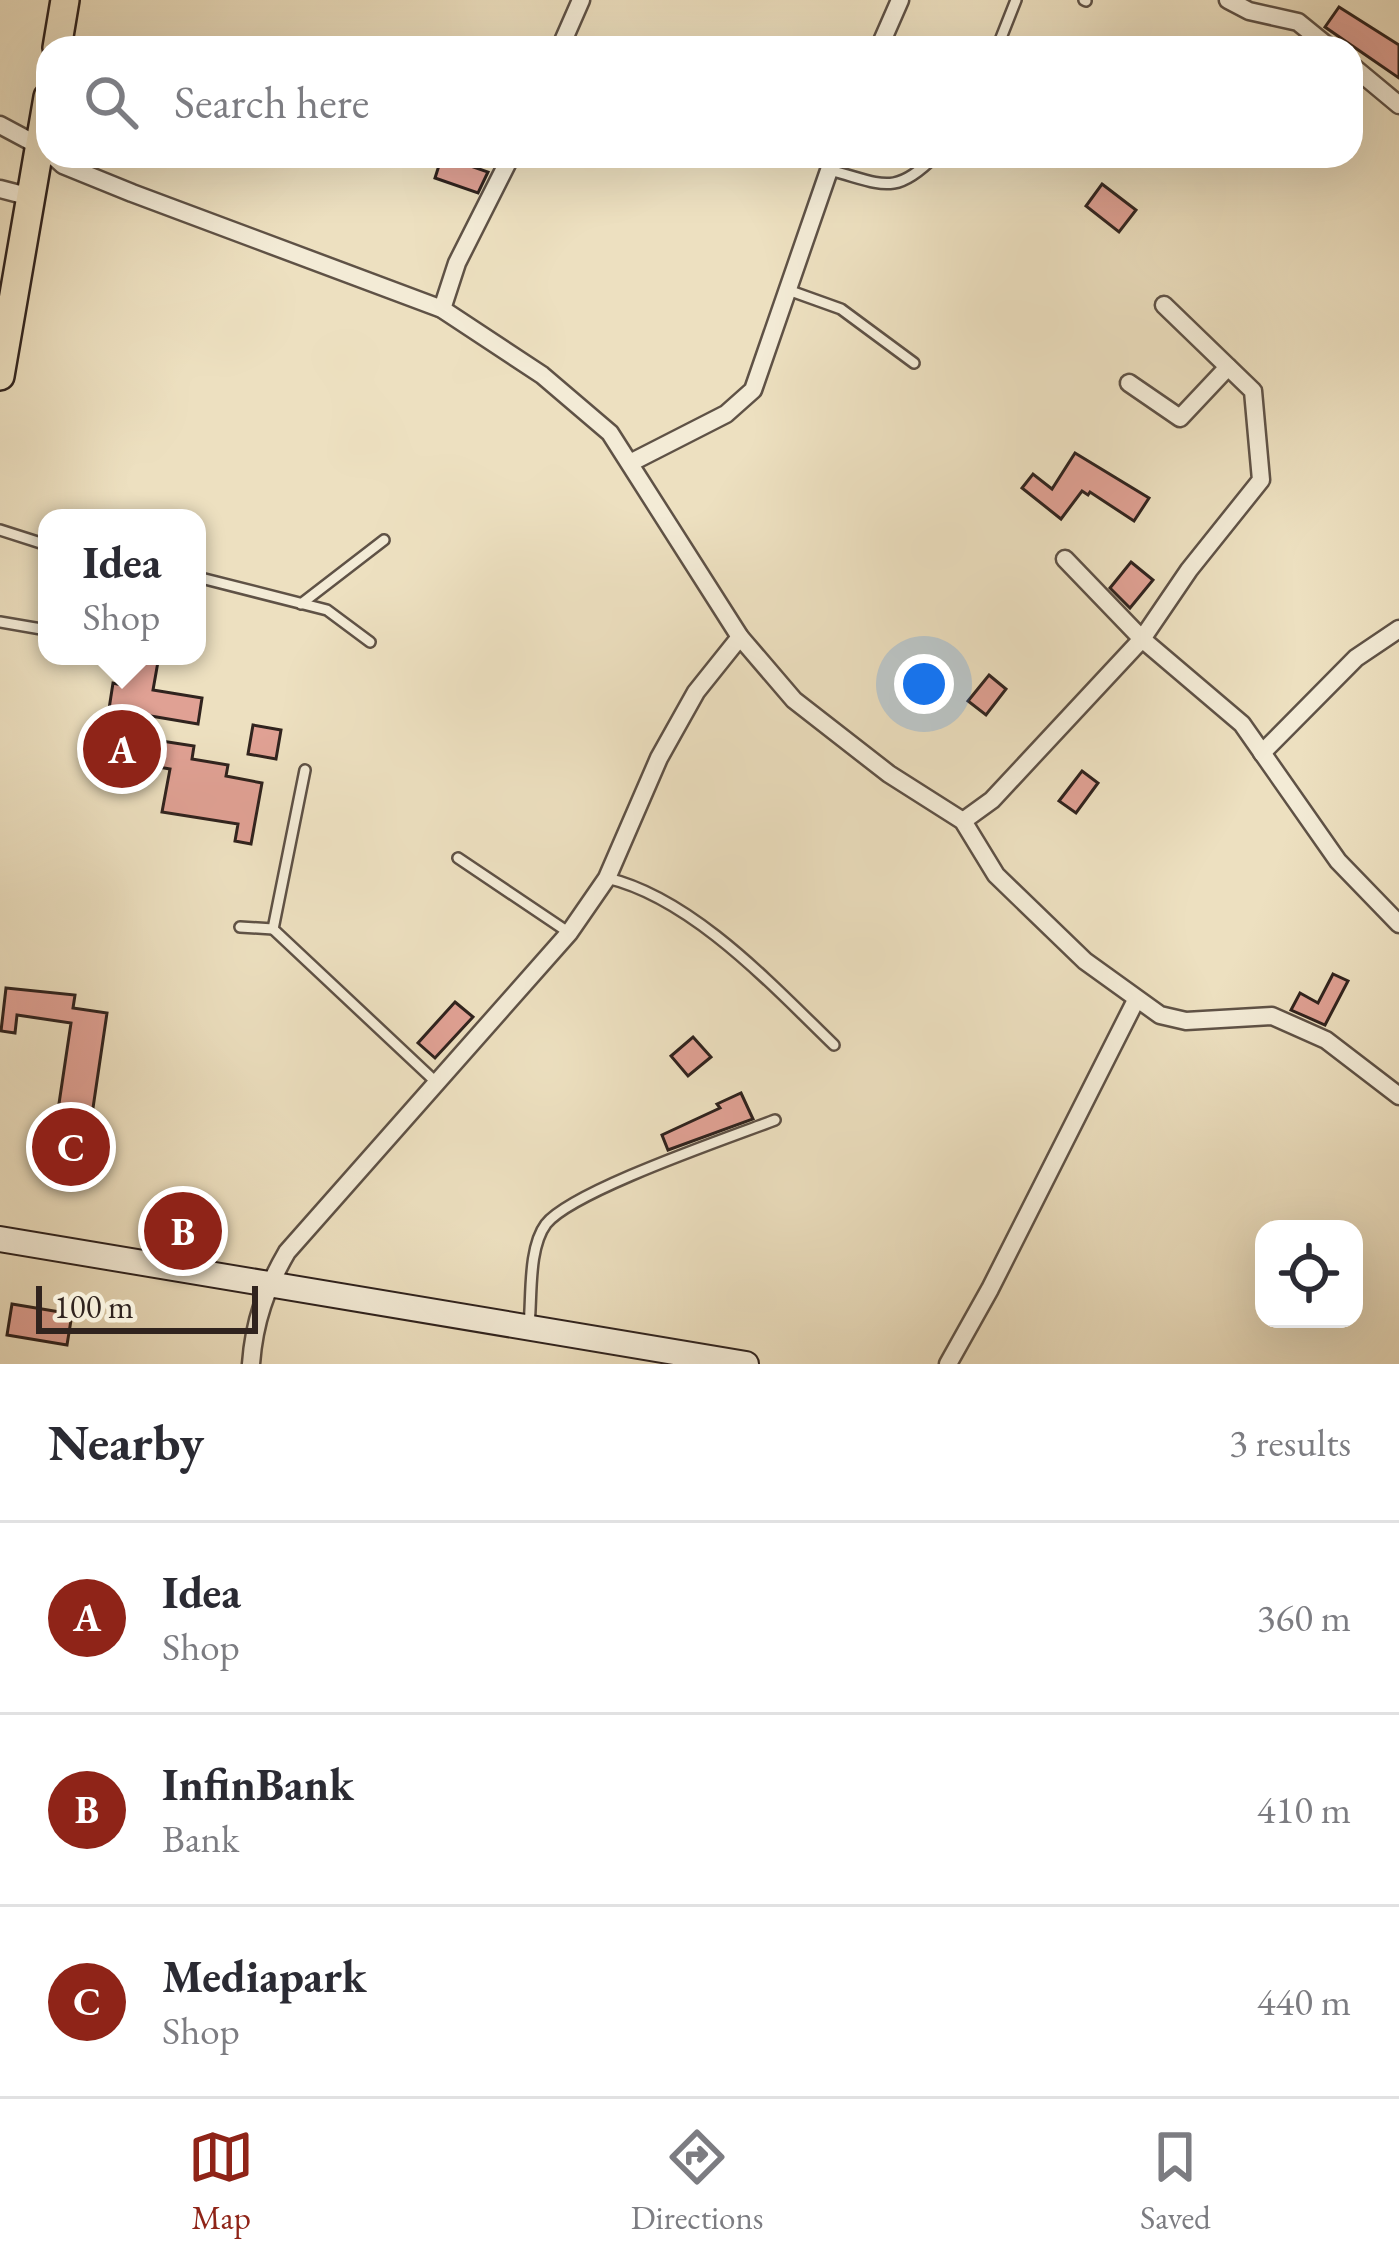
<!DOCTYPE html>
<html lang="en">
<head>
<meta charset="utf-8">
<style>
	:root { --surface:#fff; --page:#f7f7f7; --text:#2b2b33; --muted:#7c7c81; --line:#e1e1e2; --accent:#8f2418 }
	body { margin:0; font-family:"EB Garamond",serif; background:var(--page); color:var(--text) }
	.controls { position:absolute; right:36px; bottom:36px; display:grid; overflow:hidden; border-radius:24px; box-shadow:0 12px 48px #0002 }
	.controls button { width:108px; height:108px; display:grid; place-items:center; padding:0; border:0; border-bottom:3px solid var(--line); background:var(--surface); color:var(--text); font:60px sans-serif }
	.scale { position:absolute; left:36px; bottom:30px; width:222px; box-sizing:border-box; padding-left:12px; border:6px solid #30231e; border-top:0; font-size:33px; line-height:42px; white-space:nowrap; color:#30231e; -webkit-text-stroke:9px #f3ebd6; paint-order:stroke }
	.you { position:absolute; left:924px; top:684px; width:42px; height:42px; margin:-30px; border:9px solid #fff; border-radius:50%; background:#1a73e8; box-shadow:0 0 0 18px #1a73e833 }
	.badge { display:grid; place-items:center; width:78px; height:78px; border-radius:50%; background:var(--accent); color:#fff; font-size:39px; font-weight:700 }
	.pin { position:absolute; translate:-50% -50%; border:6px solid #fff; box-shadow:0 3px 12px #0006 }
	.popup { position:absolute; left:38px; top:509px; width:168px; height:156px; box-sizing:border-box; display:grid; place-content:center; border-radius:24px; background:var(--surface); filter:drop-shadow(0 3px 9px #0005); font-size:39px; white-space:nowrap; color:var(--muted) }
	.popup b { font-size:45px; color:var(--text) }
	.popup::after { content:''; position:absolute; left:50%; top:100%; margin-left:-24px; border:24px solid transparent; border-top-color:var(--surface) }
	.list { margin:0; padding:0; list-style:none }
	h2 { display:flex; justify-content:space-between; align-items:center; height:156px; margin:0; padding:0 48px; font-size:51px }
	h2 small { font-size:39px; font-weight:400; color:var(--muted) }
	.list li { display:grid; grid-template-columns:78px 1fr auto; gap:36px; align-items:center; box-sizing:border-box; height:192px; padding:0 48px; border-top:3px solid var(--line) }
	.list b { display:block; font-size:45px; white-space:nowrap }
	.list p { margin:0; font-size:39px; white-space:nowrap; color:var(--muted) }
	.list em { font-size:39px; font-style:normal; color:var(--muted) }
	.icon { flex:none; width:66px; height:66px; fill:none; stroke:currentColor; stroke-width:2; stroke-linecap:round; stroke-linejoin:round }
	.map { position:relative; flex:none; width:1399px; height:1364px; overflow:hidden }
	.search { position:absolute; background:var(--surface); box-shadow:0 12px 48px #0002; left:36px; right:36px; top:36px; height:132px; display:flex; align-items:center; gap:30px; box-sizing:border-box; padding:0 42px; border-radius:36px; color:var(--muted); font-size:45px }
	.sheet { height:732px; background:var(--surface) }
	nav { display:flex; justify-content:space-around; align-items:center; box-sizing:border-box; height:168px; border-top:3px solid var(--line); background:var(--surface); font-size:33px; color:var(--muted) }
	nav a { display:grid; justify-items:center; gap:6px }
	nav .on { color:var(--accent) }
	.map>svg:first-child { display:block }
	.building { fill:#e0a194; stroke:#30231e; stroke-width:3 }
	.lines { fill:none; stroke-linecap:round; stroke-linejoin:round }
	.service-casing { stroke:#5f5246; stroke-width:14 }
	.minor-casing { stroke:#5f5246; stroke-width:21 }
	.secondary-casing { stroke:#30231e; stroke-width:28 }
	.primary-casing { stroke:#30231e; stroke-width:32 }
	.service { stroke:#f3ebd6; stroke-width:9 }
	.minor { stroke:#f3ebd6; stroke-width:16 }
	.secondary { stroke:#f3ebd6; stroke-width:24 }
	.primary { stroke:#ede0c0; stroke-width:27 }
</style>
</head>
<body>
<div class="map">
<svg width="1399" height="1364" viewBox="0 0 1399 1364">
	<rect width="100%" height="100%" fill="#ede0c0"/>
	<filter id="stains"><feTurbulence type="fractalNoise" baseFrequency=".00167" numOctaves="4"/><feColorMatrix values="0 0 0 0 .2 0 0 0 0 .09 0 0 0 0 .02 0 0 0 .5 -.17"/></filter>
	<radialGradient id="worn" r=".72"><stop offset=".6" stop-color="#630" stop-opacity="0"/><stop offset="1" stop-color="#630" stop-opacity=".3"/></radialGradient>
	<g class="building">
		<polygon points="1339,7 1399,45 1399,78 1325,27"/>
		<polygon points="442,156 488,172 478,193 435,178"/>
		<polygon points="1102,184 1136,210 1119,232 1086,206"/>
		<polygon points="1075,453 1149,498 1134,521 1090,492 1088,495 1082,491 1061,519 1022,488 1033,474 1052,489"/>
		<polygon points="1131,562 1153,580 1130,608 1110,588"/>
		<polygon points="126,656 159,656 153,690 202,698 198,724 133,713 129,736 194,746 192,759 228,765 226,776 262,783 251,844 235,841 238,824 162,812 170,769 100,757 105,732 113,733 116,710 109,709 113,683 121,685"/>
		<polygon points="989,675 1006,689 986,715 968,701"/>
		<polygon points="253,725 281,730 276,759 248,754"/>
		<polygon points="1082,771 1098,783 1076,813 1059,801"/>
		<polygon points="1333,974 1348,981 1325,1025 1291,1010 1300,993 1318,1003"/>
		<polygon points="6,988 75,995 73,1008 107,1013 84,1169 50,1164 71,1023 17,1015 15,1033 1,1031"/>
		<polygon points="455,1002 473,1017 435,1058 418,1043"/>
		<polygon points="693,1037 711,1057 688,1076 671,1056"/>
		<polygon points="741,1093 753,1119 668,1150 662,1135 720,1108 717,1104"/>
		<polygon points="166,1208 205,1215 200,1241 161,1235"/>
		<polygon points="12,1304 72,1314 67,1345 7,1335"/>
	</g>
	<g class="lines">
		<g class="service-casing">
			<g id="service">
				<polyline points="1084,0 1086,1"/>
				<polyline points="997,48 1016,0"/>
				<path d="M829 170C881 183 894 198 935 156"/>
				<polyline points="788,290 841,309 914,363"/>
				<polyline points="0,530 47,545"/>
				<polyline points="197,577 327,610 370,642"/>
				<polyline points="301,604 384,540"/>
				<polyline points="0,622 47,630"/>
				<polyline points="305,770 273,929 437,1083"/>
				<polyline points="458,858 568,932"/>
				<path d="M607 878C692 898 772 985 834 1045"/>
				<polyline points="240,927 273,929"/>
				<path d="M529 1325C532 1296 528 1248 546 1224 572 1191 728 1138 775 1120"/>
			</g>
		</g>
		<g class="minor-casing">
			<g id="minor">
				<polyline points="1228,0 1249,11 1298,22 1330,48"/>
				<polyline points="560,48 581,0"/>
				<polyline points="879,48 900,0"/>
				<polyline points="1351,65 1399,105"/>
				<polyline points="0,125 43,148"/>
				<polyline points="53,156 63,165 132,193 442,309 542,375 610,433 740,637 794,700 889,774 963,821 996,875 1085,961 1160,1015 1186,1021 1272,1016 1326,1040 1399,1096"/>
				<polyline points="0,189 31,197"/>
				<polyline points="442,309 457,263 511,156"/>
				<polyline points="1129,383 1180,418 1228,367"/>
				<polyline points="630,463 726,414 753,390 834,156"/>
				<polyline points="1065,559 1142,639 1189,570 1261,480 1253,391 1164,305"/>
				<polyline points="1262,753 1356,658 1399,629"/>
				<polyline points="963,821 992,800 1142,639 1242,724 1338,861 1399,924"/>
				<path d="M251 1364C254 1322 266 1288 287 1252L569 933 607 878 659 758 696 692 740 637"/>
				<polyline points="948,1364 990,1289 1136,1000"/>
			</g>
		</g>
		<g class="secondary-casing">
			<polyline id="secondary" points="0,1239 746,1364"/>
		</g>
		<g class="primary-casing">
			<g id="primary">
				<polyline points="57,48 65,0"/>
				<polyline points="0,376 48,97"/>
			</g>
		</g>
		<use href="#service" class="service"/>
		<use href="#minor" class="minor"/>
		<use href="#secondary" class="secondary"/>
		<use href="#primary" class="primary"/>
	</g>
	<rect width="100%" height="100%" filter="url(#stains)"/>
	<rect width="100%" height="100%" fill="url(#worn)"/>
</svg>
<div class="controls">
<button><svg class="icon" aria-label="locate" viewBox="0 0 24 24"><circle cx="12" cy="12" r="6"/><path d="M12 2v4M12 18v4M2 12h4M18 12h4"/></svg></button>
</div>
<div class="scale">100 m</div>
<div class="you"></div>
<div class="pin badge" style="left:122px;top:749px">A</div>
<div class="popup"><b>Idea</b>Shop</div>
<div class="pin badge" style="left:183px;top:1231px">B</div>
<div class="pin badge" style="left:71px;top:1147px">C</div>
<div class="search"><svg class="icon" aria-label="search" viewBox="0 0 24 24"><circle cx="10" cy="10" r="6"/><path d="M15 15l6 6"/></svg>Search here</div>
</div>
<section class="sheet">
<h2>Nearby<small>3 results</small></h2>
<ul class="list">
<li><span class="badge">A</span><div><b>Idea</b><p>Shop</p></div><em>360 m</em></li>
<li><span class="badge">B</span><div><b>InfinBank</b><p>Bank</p></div><em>410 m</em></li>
<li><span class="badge">C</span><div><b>Mediapark</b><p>Shop</p></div><em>440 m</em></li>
</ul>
</section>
<nav>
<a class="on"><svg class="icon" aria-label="map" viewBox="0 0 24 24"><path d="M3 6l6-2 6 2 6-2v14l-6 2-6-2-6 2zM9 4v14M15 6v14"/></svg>Map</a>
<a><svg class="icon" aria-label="directions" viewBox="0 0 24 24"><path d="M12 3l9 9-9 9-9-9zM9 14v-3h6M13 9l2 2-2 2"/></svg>Directions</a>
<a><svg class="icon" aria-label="saved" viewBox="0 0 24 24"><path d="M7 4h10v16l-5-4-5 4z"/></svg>Saved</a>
</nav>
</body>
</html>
